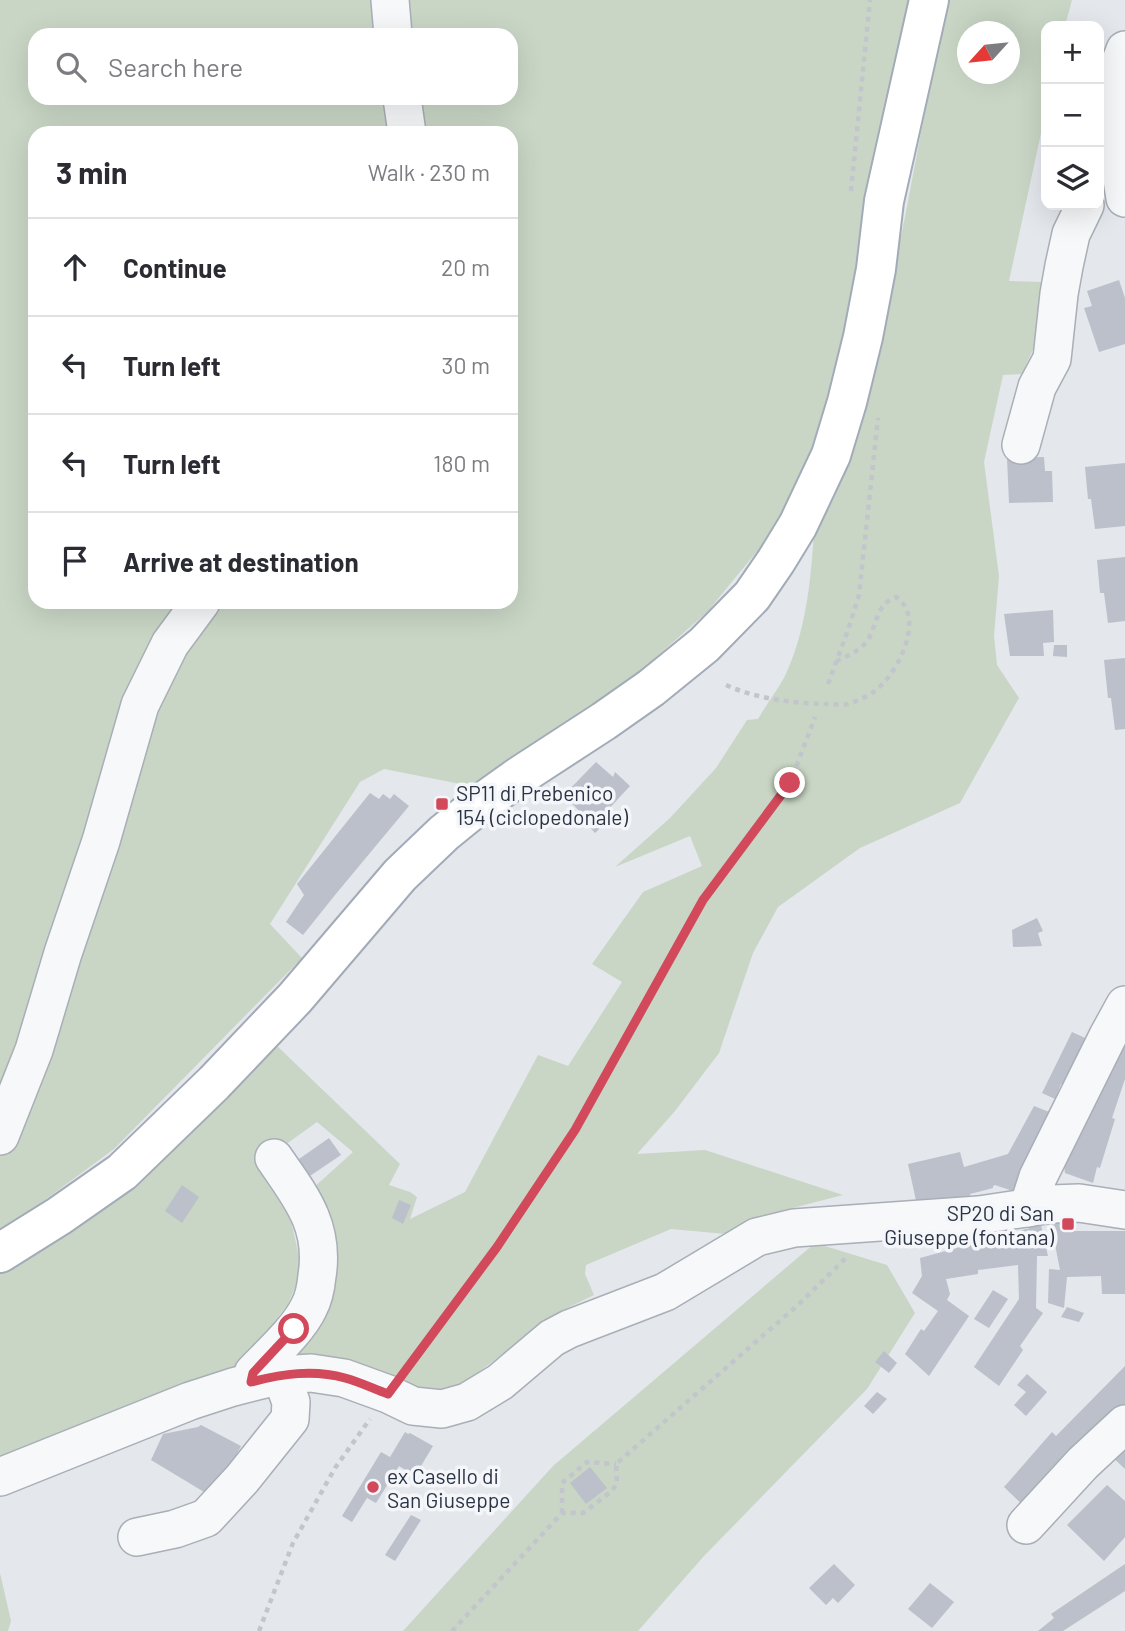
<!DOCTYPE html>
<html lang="en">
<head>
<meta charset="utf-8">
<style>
	:root { --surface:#fff; --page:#f2f2f3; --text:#2b2b33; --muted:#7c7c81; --line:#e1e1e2 }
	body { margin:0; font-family:Barlow,sans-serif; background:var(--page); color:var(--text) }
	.controls { position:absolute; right:21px; top:21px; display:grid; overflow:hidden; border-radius:14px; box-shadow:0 7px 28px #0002 }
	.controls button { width:63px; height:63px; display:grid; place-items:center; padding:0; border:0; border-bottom:2px solid var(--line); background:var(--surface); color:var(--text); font:35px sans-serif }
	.compass { position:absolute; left:957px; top:21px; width:63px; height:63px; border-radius:50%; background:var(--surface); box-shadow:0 7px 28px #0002; rotate:243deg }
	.stop { position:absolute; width:21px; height:21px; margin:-16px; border:5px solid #d1495b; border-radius:50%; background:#fff }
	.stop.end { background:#d1495b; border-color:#fff; box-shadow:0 2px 7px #0008 }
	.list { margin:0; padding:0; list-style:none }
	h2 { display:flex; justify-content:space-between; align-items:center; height:91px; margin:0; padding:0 28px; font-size:30px }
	h2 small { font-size:23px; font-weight:400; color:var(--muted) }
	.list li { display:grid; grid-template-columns:46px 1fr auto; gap:21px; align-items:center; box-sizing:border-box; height:98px; padding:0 28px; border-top:2px solid var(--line) }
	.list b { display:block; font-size:26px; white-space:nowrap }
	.list em { font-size:23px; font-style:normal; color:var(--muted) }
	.icon { flex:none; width:38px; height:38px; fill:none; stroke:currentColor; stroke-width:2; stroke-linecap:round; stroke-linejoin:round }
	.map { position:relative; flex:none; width:1125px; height:1631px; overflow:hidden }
	.search { position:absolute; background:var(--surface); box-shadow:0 7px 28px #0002; left:28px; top:28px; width:490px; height:77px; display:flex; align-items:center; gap:18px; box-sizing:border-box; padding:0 24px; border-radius:21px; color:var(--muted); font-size:26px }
	.panel { position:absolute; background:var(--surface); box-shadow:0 7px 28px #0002; left:28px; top:126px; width:490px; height:483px; border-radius:21px }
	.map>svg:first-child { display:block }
	.green { fill:#c9d6c5; fill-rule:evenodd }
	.building { fill:#bbc0ca }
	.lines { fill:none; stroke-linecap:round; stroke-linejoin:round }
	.minor-casing { stroke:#a9aeb7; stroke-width:40 }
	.major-casing { stroke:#a3abb8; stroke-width:42 }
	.path { stroke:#c2c5cb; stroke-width:4.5; stroke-dasharray:5 5; stroke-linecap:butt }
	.minor { stroke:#f7f8fa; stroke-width:37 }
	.major { stroke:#fff; stroke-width:38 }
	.route { stroke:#d1495b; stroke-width:9 }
	.poi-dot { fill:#d1495b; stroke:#f4f6f9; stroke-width:2.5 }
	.labels { text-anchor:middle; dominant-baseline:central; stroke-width:7; stroke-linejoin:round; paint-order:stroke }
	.poi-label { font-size:21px; fill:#2b3445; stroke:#f4f6f9; text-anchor:start }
</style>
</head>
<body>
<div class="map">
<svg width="1125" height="1631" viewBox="0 0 1125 1631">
	<rect width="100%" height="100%" fill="#e4e7ec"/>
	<g class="green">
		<path d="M0 0H912L882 122 843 363 818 438 772 533 708 611 626 684 476 787 384 769 360 782 270 924 302 958 114 1149 0 1233ZM35 35H511V98H35ZM35 133H511V602H35Z"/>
		<path d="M946 0H1072L1065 26H1046V110L1009 281 1043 282 1035 345 1022 374 1003 375 984 462 999 576 994 636 997 665 1019 698 960 803 860 848 778 907 753 953 719 1053 675 1111 637 1154 705 1150 843 1195 773 1213 726 1234 671 1229 586 1265 585 1274 594 1295 559 1312 453 1391 411 1390 279 1362 324 1311 311 1190 353 1152 317 1122 257 1165 291 1220 302 1271 288 1304 240 1367 142 1399 0 1458V1272L275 1044 400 1164 389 1185 410 1192 417 1197 410 1219 465 1192 538 1055 568 1066 622 982 592 964 643 892 702 866 690 836 615 867 670 818 716 768 747 720 758 719C766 705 776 692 784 678 806 633 811 580 814 531L872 373 905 217ZM968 32H1010V74H968Z"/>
		<polygon points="815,1243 887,1265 915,1313 867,1389 704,1556 638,1631 403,1631 553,1466"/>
		<polygon points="0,1573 11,1621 8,1631 0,1631"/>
	</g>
	<g class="building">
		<polygon points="1119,280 1125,298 1125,344 1099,352 1084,308 1092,306 1087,291"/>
		<polygon points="1044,457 1045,471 1052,471 1053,502 1009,503 1007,458"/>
		<polygon points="1125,463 1125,526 1095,529 1091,499 1088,499 1085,467"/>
		<polygon points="1125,557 1125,621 1108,623 1104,593 1100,593 1097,560"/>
		<polygon points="1053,610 1054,642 1043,643 1044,656 1010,656 1004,614"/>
		<polygon points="1054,645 1067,645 1067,657 1053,656"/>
		<polygon points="1125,658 1125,729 1115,730 1111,698 1108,698 1104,660"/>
		<polygon points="596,762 613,777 615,772 630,786 605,813 610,818 595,833 581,817 583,815 564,795"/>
		<polygon points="370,793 379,799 383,794 390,799 394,794 409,806 335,895 303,935 286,922 304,895 297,884"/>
		<polygon points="1037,918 1043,931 1038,933 1042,946 1013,947 1012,930"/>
		<polygon points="1072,1032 1096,1043 1074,1090 1061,1084 1055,1099 1042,1093"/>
		<polygon points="1125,1037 1125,1079 1112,1118 1115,1119 1100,1168 1097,1167 1093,1183 1065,1173 1063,1157"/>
		<polygon points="1034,1106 1062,1117 1019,1193 995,1185 993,1186 993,1188 970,1194 972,1208 958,1210 954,1197 917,1205 908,1164 960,1152 964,1167 1008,1154"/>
		<polygon points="329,1138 341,1155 301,1182 289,1166"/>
		<polygon points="182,1185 199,1197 182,1223 165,1211"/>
		<polygon points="399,1200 411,1205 403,1224 392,1218"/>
		<polygon points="1071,1217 1074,1231 1125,1231 1125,1294 1102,1294 1101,1276 1067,1277 1064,1308 1048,1303 1049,1269 1060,1270 1051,1224"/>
		<polygon points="1041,1225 1048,1256 1037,1256 1036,1308 1043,1313 1020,1346 1023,1350 999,1386 974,1367 1019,1299 1018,1265 978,1270 978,1274 946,1279 950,1294 947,1300 969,1316 929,1376 905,1354 921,1329 924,1331 938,1311 912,1293 922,1276 920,1258"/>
		<polygon points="993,1290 1008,1299 989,1328 974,1319"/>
		<polygon points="1067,1307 1084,1313 1079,1322 1061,1317"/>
		<polygon points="884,1351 897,1363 889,1373 875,1362"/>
		<polygon points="1125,1366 1125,1414 1027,1509 1004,1487 1052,1432 1056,1436"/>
		<polygon points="1027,1374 1047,1392 1026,1416 1014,1405 1026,1392 1017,1385"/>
		<polygon points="877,1392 887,1399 873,1414 864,1406"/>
		<polygon points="201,1425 241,1446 214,1498 151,1460 163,1434 198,1427"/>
		<polygon points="405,1432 408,1434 410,1433 433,1446 415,1476 399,1466 376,1503 367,1498 352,1522 342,1516 381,1452 390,1457"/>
		<polygon points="1125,1435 1125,1469 1107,1452"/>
		<polygon points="590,1467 607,1488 586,1504 570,1483"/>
		<polygon points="1107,1485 1125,1501 1125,1537 1104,1561 1067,1525"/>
		<polygon points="411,1515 421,1520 395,1561 385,1555"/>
		<polygon points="834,1564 855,1585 838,1603 833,1598 826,1605 809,1588"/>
		<polygon points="1125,1564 1125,1591 1063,1631 1038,1631 1054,1618 1051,1614"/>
		<polygon points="930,1583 954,1602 932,1628 908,1609"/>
	</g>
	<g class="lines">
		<g class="minor-casing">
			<g id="minor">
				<polyline points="390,0 393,35"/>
				<polyline points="1125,50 1122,58 1116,110 1118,154 1125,198"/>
				<polyline points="402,98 407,133"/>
				<polyline points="1021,445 1037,387 1052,359 1059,294 1064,266 1071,234 1085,205"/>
				<polyline points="0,1136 34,1050 63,953 101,841 140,705 170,644 201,602"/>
				<polyline points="1028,1208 1038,1177 1108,1036 1125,1005"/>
				<path d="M251 1382 253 1373C270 1355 299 1329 309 1307 314 1298 316 1286 317 1276 325 1226 301 1197 274 1158"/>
				<polyline points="0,1477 190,1401 233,1387 281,1375 311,1373 344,1378 388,1394 413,1406 442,1409 467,1402 500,1382 552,1338 569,1329 665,1292 757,1237 794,1228 979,1215 1052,1204 1079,1203 1125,1210"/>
				<polyline points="1026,1525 1083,1463 1125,1424"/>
				<polyline points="137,1537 175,1529 206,1518 242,1479 290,1419 291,1402 281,1375"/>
			</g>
		</g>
		<g class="major-casing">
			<polyline id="major" points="0,1253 59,1216 122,1172 214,1083 295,998 400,875 444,833 476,807 518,777 604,721 651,688 704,645 752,596 776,561 798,525 831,455 847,402 863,337 876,269 884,201 929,0"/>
		</g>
		<g class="path">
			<polyline points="851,191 870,0"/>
			<polyline points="828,684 848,630 859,595 878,418"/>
			<path d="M726 685C757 699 792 703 826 704 833 704 841 705 848 704 855 702 866 697 872 693 897 677 927 617 896 597 877 604 877 622 869 638 862 650 849 655 837 661"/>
			<polyline points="406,1369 497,1247 575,1130 703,900 790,783 815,717"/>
			<polyline points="562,1513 562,1483 587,1462 616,1464"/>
			<polyline points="259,1631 293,1543 335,1468 370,1419"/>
			<polyline points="452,1631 562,1513 583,1513 612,1491 617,1483 616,1464 798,1305 848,1256"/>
		</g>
		<use href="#minor" class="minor"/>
		<use href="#major" class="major"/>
	</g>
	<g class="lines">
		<path class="route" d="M294 1329 253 1373 251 1382C282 1374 313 1369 345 1378 360 1382 374 1389 388 1394L497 1247 575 1130 703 900 790 783"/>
	</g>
	<g class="poi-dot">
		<rect x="435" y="797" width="14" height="14" rx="3.5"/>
		<rect x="1061" y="1217" width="14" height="14" rx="3.5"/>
		<circle cx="373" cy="1487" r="7"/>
	</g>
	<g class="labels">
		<g class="poi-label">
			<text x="456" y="792">SP11 di Prebenico<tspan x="456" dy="24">154 (ciclopedonale)</tspan></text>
			<text x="1054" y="1212" text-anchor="end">SP20 di San<tspan x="1054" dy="24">Giuseppe (fontana)</tspan></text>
			<text x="387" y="1475">ex Casello di<tspan x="387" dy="24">San Giuseppe</tspan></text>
		</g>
	</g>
</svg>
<div class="controls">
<button>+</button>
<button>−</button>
<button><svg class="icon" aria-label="layers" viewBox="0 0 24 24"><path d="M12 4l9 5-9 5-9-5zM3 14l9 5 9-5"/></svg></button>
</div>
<svg class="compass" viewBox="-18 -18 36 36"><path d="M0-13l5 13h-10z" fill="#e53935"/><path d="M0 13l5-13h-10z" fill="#7c7c81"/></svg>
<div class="stop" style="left:294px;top:1329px"></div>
<div class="stop end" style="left:790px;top:783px"></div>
<div class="search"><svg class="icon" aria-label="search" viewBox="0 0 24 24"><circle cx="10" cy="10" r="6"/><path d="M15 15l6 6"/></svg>Search here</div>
<section class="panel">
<h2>3 min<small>Walk · 230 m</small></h2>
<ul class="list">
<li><svg class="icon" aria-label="ahead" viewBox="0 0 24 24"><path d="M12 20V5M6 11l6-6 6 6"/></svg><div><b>Continue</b></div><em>20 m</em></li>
<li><svg class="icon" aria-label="left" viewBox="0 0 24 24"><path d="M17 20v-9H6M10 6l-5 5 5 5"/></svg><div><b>Turn left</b></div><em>30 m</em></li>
<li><svg class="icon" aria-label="left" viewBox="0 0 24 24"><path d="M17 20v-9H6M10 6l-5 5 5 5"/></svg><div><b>Turn left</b></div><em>180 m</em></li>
<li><svg class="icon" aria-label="arrive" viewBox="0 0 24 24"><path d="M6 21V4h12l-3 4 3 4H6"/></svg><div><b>Arrive at destination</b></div></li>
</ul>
</section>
</div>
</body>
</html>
